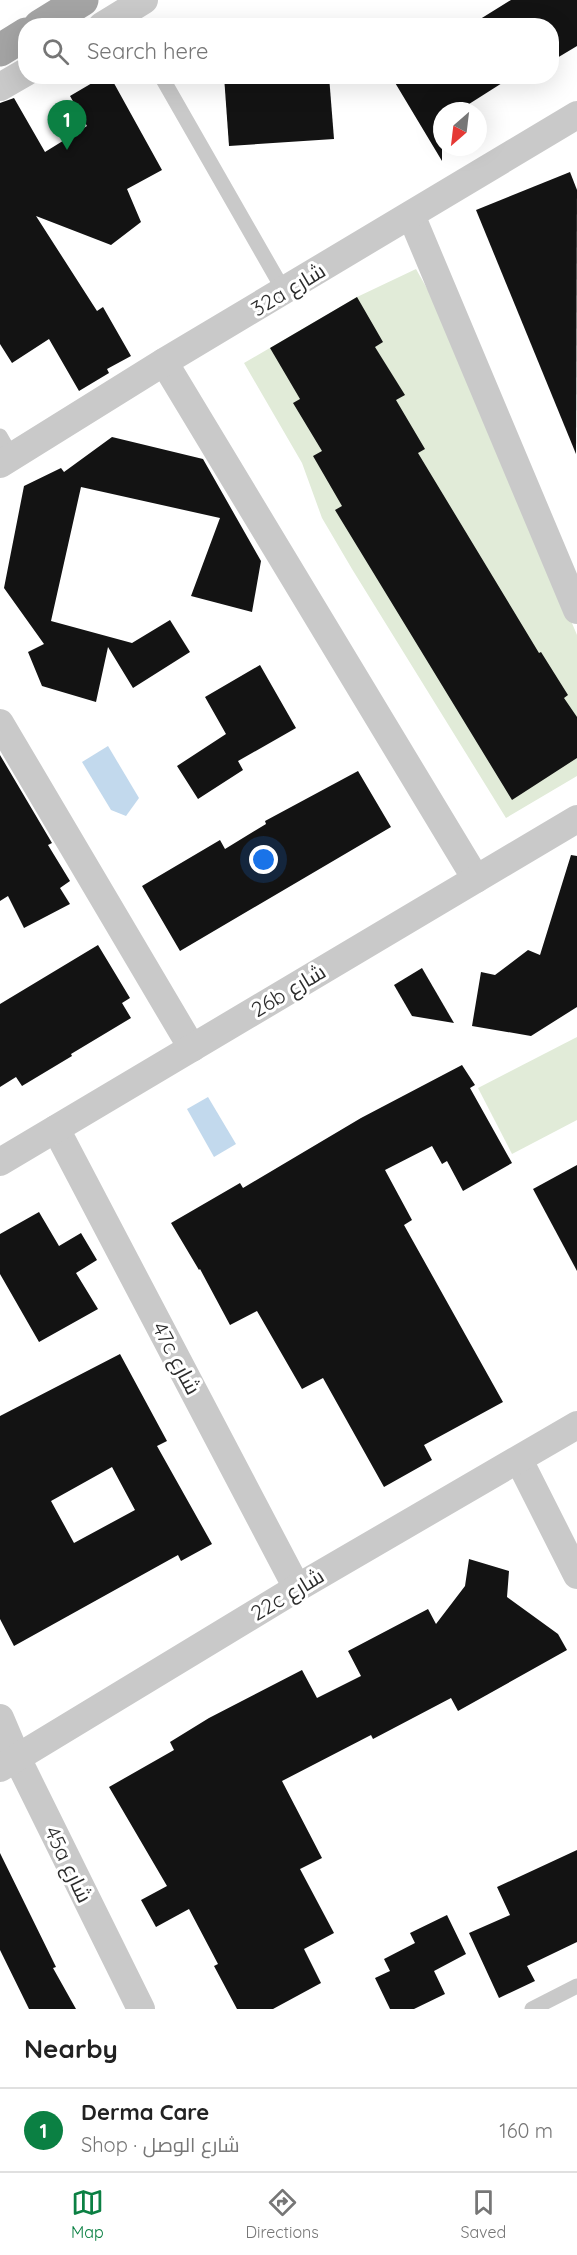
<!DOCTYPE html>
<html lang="en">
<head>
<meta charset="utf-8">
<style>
	:root { --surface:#fff; --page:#f6f6f6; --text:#222; --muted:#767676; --line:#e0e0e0; --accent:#0b8043 }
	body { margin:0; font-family:Quicksand,Cairo,sans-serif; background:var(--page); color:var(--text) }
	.compass { position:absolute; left:433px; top:102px; width:54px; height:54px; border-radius:50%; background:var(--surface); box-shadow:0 6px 24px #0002; rotate:208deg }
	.you { position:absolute; left:264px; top:860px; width:21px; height:21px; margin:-15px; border:4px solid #fff; border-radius:50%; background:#1a73e8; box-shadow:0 0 0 9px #1a73e833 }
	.badge { display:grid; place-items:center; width:39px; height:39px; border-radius:50%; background:var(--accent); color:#fff; font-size:20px; font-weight:700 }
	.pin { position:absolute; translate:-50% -50px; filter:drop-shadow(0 2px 3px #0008) }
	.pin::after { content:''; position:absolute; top:32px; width:21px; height:18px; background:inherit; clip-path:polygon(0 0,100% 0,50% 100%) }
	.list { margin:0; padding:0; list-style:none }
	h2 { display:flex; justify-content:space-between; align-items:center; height:78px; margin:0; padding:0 24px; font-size:26px }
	h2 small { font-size:20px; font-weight:400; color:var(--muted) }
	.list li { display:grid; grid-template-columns:39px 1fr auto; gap:18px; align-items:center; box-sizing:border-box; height:84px; padding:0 24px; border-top:2px solid var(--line) }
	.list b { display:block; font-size:22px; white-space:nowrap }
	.list p { margin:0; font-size:20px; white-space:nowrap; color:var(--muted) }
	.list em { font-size:20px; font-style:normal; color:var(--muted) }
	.icon { flex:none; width:33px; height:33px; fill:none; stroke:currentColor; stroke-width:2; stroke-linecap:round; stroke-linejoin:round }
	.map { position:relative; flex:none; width:577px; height:2009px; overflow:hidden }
	.search { position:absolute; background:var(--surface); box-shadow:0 6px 24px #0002; left:18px; right:18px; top:18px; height:66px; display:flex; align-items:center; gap:15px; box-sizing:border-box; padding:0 21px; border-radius:24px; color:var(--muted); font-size:22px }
	.sheet { height:162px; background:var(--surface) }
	nav { display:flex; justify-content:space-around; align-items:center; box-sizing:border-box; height:84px; border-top:2px solid var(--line); background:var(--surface); font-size:16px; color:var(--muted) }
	nav a { display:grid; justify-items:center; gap:3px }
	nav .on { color:var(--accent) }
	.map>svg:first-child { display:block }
	.green { fill:#e1ebd8 }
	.water { fill:#c2d9ed }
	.building { fill:#131313; fill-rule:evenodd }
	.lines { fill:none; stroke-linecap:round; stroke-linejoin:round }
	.lane { stroke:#c9c9c9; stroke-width:15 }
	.street { stroke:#c9c9c9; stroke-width:28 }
	.primary { stroke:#a4a4a4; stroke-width:33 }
	.labels { text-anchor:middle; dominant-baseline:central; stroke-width:6; stroke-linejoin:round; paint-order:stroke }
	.street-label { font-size:21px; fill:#2c2c2c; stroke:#fff }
</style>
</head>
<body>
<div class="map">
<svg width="577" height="2009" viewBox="0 0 577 2009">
	<rect width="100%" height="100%" fill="#fff"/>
	<g class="green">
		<polygon points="416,269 442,315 577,635 577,776 506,818 352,569 322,518 302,463 244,363 357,297"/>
		<polygon points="577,1037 577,1120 512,1154 478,1088"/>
	</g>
	<g class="water">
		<polygon points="108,746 139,798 126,816 111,810 82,762"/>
		<polygon points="208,1097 236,1144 214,1157 187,1109"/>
	</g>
	<g class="building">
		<polygon points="511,0 577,0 577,46 552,61 552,26 469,26"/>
		<polygon points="104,76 110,76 162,170 127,189 141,222 111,245 36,216 97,311 103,307 131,356 107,369 109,373 79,391 49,339 12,363 0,344 0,103 14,98 45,152 87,126 70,96"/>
		<polygon points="224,76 329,76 334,139 229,146"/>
		<polygon points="391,76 513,76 458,111 442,111 442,161"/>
		<polygon points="570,172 577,190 576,454 476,210"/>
		<polygon points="357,297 383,342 375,347 405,395 396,400 425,449 418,453 539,653 541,652 568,695 564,698 577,717 577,758 512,800 335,510 342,506 313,456 322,451 293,403 300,399 270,348"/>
		<polygon points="112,437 203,459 261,561 252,612 191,596 220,518 81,487 51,621 132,643 170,620 190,652 133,688 108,647 96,702 42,686 28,652 44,644 4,588 24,486 61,468 64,472"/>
		<polygon points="260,665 296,728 238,761 243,770 198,799 177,766 226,734 205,697"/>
		<polygon points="0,755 52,843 48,845 70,881 60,888 70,904 24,928 8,896 0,901"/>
		<polygon points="358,771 391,827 180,951 142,886 220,840 225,849 266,824 265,821"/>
		<polygon points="571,855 577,856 577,1007 531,1036 472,1026 481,972 495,975 528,950 540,955"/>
		<polygon points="98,945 130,998 122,1003 131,1018 71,1054 72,1056 22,1086 16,1077 0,1087 0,1004"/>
		<polygon points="422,968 454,1023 412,1016 394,985"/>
		<polygon points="462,1065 475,1085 470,1088 512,1163 463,1191 447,1161 442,1164 432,1146 385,1170 412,1220 404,1225 503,1402 424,1445 432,1460 384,1487 323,1378 302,1389 257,1311 230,1325 200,1269 199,1270 171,1223 240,1183 243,1188 361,1118"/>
		<polygon points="577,1165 577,1271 533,1189"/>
		<polygon points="39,1212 59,1246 81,1233 97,1260 76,1273 98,1309 39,1342 0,1274 0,1234"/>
		<path d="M120 1354 167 1441 157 1446 212 1544 181 1561 178 1555 14 1646 0 1619V1416ZM112 1467 135 1510 74 1543 51 1501Z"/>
		<polygon points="469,1559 509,1571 507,1597 558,1634 567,1650 458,1711 451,1698 373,1739 371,1735 282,1781 322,1858 300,1869 334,1933 304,1949 321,1983 273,2009 237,2009 214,1966 218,1964 189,1909 156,1927 141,1900 167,1886 109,1787 174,1750 170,1742 209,1718 302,1670 317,1698 361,1676 348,1651 428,1609 436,1624 465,1586"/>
		<polygon points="577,1850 577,1942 527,1966 535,1981 499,1998 469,1933 510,1915 497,1887"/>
		<polygon points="0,1853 56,1967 53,1968 76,2009 29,2009 0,1950"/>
		<polygon points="447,1915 466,1954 434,1971 445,1994 414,2009 390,2009 375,1978 390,1971 384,1959 415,1943 410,1933"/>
	</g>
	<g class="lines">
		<g class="lane">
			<polyline points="161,76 284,291"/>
			<polyline points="0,436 12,457"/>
			<polyline points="532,2009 577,1986"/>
		</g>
		<g class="street">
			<polyline points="102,26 144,0"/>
			<polyline points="0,87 26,72"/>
			<polyline points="411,215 577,610"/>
			<polyline points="164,362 476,879"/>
			<polyline points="0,464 164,362 577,115"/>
			<polyline points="0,723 192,1048"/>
			<polyline points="56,1129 297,1588"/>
			<polyline points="0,1162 577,819"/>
			<polyline points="519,1460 577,1575"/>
			<polyline points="0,1718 17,1758 141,2009"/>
			<polyline points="0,1768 297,1588 577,1425"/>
		</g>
		<g class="primary">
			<polyline points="40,26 82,0"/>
			<polyline points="0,50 26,34"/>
		</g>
	</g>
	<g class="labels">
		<g class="street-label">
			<text transform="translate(288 289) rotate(-31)">32a شارع</text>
			<text transform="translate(288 990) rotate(-31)">26b شارع</text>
			<text transform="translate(177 1358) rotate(62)">47c شارع</text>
			<text transform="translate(287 1594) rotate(-31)">22c شارع</text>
			<text transform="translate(69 1864) rotate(64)">45a شارع</text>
		</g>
	</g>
</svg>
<svg class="compass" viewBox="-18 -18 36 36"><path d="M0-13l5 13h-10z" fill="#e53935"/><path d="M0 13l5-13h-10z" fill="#767676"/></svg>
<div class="you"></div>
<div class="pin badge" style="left:67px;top:150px">1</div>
<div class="search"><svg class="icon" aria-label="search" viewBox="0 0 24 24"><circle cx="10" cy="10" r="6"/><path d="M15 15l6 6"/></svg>Search here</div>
</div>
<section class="sheet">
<h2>Nearby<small></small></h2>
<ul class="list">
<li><span class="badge">1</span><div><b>Derma Care</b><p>Shop · شارع الوصل</p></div><em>160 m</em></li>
</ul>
</section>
<nav>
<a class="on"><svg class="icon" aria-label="map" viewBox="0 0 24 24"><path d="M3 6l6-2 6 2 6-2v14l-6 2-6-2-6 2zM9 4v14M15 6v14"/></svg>Map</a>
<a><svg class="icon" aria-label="directions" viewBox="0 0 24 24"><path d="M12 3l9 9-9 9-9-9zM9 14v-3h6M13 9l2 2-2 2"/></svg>Directions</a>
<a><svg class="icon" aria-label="saved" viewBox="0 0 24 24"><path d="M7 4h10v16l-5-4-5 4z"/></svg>Saved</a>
</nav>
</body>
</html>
